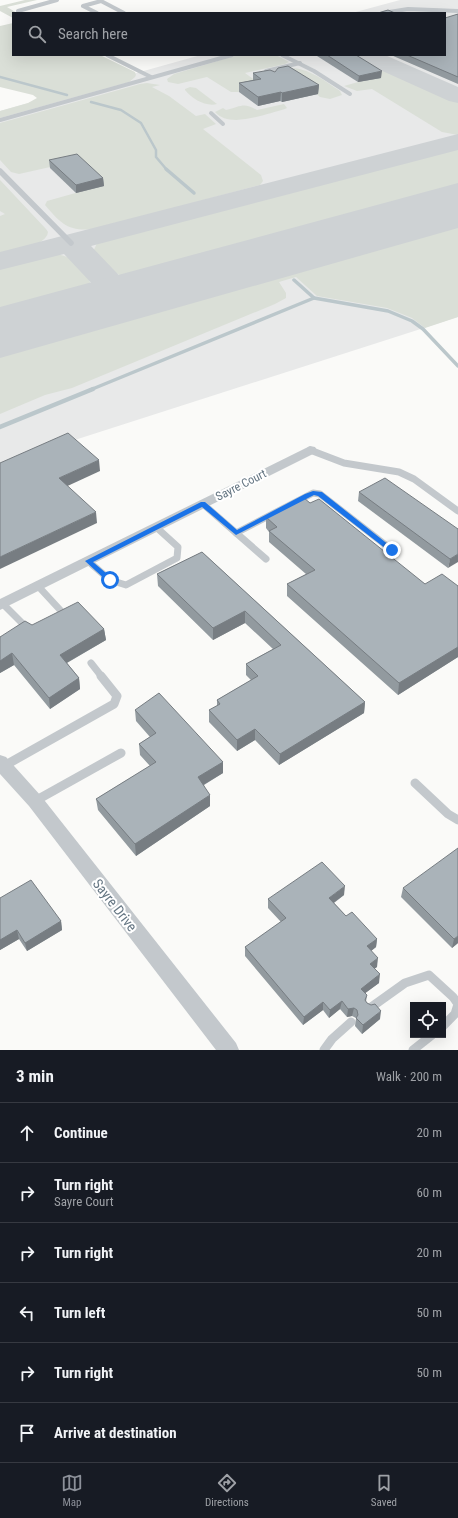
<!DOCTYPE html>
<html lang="en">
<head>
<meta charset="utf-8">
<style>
	:root { --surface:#171b24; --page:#20242c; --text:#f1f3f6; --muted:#9ea1a6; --line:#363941; --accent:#8c9099 }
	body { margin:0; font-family:"Roboto Condensed",sans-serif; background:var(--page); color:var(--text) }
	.controls { position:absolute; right:12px; bottom:12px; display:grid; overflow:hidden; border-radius:0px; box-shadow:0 4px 16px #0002 }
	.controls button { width:36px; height:36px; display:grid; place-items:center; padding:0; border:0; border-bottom:1px solid var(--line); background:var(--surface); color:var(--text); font:20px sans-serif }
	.stop { position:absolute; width:12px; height:12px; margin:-9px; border:3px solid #1a73e8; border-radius:50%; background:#fff }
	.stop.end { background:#1a73e8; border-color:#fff; box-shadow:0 1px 4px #0008 }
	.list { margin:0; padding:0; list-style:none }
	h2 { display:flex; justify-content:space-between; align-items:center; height:52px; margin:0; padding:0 16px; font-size:17px }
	h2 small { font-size:13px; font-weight:400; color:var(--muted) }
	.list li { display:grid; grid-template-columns:26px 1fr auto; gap:12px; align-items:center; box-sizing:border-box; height:60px; padding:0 16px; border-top:1px solid var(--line) }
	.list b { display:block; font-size:15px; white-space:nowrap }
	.list p { margin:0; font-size:13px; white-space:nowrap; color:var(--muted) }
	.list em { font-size:13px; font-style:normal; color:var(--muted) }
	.icon { flex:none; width:22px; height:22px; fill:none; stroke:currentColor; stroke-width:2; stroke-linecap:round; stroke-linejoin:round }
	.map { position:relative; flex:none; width:458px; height:1050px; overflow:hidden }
	.search { position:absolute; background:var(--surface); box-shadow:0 4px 16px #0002; left:12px; right:12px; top:12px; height:44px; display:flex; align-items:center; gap:10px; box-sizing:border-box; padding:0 14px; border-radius:0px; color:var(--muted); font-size:15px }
	.sheet { height:412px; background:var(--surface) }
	nav { display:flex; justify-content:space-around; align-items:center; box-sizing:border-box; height:56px; border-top:1px solid var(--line); background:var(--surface); font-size:11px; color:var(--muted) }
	nav a { display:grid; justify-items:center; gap:2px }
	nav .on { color:var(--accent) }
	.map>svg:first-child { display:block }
	.built { fill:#e8e9e9 }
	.green { fill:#dadfd7 }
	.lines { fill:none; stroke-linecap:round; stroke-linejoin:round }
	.stream-far2 { stroke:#bbc7cb; stroke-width:2.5 }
	.stream-far1 { stroke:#bbc7cb; stroke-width:3.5 }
	.stream { stroke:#bbc7cb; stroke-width:4.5 }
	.taxiway { fill:#ced2d4; fill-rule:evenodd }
	.runway { fill:#ced2d4; fill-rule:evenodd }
	.service-far3 { stroke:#c3c8cc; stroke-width:4 }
	.service-far2 { stroke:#c3c8cc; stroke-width:5.5 }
	.service-far1 { stroke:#c3c8cc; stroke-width:7 }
	.service { stroke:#c3c8cc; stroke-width:9 }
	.minor { fill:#c3c8cc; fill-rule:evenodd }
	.wall { fill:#929a9f }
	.shaded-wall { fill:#777d82 }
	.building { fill:#aab3b9; stroke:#777d82 }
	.route { fill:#1a73e8 }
	.labels { text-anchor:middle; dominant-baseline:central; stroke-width:4; stroke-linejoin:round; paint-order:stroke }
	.street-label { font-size:12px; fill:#657683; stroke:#fff }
	.near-street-label { font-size:14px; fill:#657683; stroke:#fff }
</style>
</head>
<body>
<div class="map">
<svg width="458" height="1050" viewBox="0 0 458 1050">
	<rect width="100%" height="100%" fill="#fafaf8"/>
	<polygon class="built" points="400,0 458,0 458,317 0,464 0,111 201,55 445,55 445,13 352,13"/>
	<g class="green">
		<polygon points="25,0 37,0 7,7 17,13 13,13 13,18 0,11 0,6"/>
		<polygon points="13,23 13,55 100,55 135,72 136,75 135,77 129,82 0,118 0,111 28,103 37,98 33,95 0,87 0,26"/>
		<polygon points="238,55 276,55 289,62 285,64 245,73 256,81 261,87 239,92 231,92 207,77 178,84 168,82 167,79 174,74"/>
		<polygon points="354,55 458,102 458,135 442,132 372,89 357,91 344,86 358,82"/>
		<path d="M290 68C309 68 325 81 340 91L342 95 330 99 320 97Z"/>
		<path d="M147 83 160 85 152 87 169 96 196 116 205 114 216 124 203 129 261 175 263 181 260 185 95 229C69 232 61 224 45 205L47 201 104 185 77 161 19 174 11 172 0 160V123L140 84Z"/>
		<path d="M190 87 196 88 217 104C206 107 192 99 185 90V89Z"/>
		<path d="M284 104 287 108 285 109C265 114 230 129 215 112L223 108 226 110C241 106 244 102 257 110Z"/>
		<path d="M458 145V193L153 278C125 281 109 274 93 252L97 243 102 241Z"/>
		<path d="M0 180 46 229 48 232C47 246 12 251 0 254V216L5 214 0 211Z"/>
		<polygon points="458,215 458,317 425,328 412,318 387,308 317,296 296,277 279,282 286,293 286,298 275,304 72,388 45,395 0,414 0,345"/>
		<path d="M53 254C68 255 75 260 84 271 89 277 93 284 87 291 76 305 19 316 0 321V268Z"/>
	</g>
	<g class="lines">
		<g class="stream-far2">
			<polyline points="0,77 67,95"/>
			<polyline points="91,102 121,110 141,123 156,150 156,157 167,170"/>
		</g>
		<g class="stream-far1">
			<polyline points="166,169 194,193"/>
			<polyline points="294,280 314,298 388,311 412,321 423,329 458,366"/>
			<polyline points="90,390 314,298"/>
		</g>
		<polyline class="stream" points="0,427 93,389"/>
		<g class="taxiway">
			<polygon points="354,55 385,55 458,87 458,103 449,101 358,60"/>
			<polygon points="458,134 458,150 91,246 135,292 140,299 135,306 124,309 113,306 64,254 0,270 0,252"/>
		</g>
		<polygon class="runway" points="458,183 458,228 0,358 0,307"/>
		<g class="service-far3">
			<polyline points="18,11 57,0"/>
			<polyline points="97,13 83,6 101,1 124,13"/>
			<polyline points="383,13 408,9 458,11"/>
			<polyline points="107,55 151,77"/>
			<polyline points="282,55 314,71 350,94"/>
			<polyline points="268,73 266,71 300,63"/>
			<polyline points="211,113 223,124"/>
			<polyline points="0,120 232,55"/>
		</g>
		<polyline class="service-far2" points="0,171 71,243"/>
		<g class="service-far1">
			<polyline points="310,450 344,463 399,472 414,479 458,511"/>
			<polyline points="203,504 266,559"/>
			<polyline points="236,533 313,493 320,494 392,550"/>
			<polyline points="88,561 110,580 126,585 177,558 178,547 156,527"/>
			<polyline points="38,586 62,612"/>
			<polyline points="3,604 26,627"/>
			<polyline points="91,663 102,677"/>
		</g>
		<g class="service">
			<polyline points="4,766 114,704 117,696 101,676"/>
			<polyline points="415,783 448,814 458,820"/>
			<polyline points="35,801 121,753"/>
			<polyline points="370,1008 405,983 429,975 453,997 458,1004 455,1014 443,1026"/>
			<polyline points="324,1050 332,1039 351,1022"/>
			<polyline points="413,1050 432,1035"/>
		</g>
		<g class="minor">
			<polygon points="310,446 315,447 317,450 315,453 0,610 0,599"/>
			<polygon points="0,755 6,757 41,796 236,1043 239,1050 216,1050 29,806 0,774"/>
		</g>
	</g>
	<g class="wall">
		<polygon points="458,14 458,84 391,55 445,55"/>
		<polygon points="317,55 356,55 381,78 358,82 317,56"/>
		<polygon points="253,73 319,85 318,94 282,102 280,101 258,106 239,92 239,83 253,80"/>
		<polygon points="49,160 103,178 104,186 76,193 50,168"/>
		<polygon points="359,492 458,529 448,568 358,501"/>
		<polygon points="310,503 425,584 458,586 458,657 398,695 287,596 287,584 306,574 269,542 269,532 266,528 266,517"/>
		<polygon points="202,552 365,702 364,713 279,765 255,740 237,751 209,722 209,710 217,706 217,700 251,680 246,675 246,664 273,649 245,623 213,640 158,586 157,574"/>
		<polygon points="32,625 104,629 106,640 67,663 79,678 80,689 50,709 14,665 0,673 0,637"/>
		<polygon points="135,710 223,762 223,773 204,785 210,806 136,856 98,810 96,799 150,766 140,755 139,744 150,737 136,721"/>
		<polygon points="403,888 458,943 452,948 401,897"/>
		<polygon points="344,895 334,903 346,916 377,939 376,947 371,951 377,967 374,968 379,983 365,993 367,995 366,1002 367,1003 380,1019 362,1034 355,1026 356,1018 352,1016 347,1017 340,1009 329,1018 323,1010 303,1025 245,956 245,947 281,922 268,908 268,899"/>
		<polygon points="0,898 61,921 62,930 27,951 19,939 0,950"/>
	</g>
	<g class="shaded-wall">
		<polygon points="382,71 381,78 358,82 359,76"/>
		<polygon points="319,85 318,94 282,102 282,93"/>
		<polygon points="281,92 280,101 258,106 258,97"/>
		<polygon points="103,178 104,186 76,193 76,185"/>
		<polygon points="99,460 100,471 61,489 59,478"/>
		<polygon points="96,512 97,523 0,569 0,557"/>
		<polygon points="458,554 458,562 448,568 450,559"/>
		<polygon points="245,611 245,623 213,640 213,628"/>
		<polygon points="104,629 106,640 61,666 60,655"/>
		<polygon points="458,647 458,657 398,695 399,683"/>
		<polygon points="12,653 14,665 0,673 0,661"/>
		<polygon points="79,678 80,689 50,709 49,698"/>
		<polygon points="365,702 364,713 279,765 280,754"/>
		<polygon points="255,729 255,740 237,751 237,740"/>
		<polygon points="223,762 223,773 198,788 198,777"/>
		<polygon points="210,795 210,806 136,856 135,844"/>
		<polygon points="345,886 344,895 329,906 329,898"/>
		<polygon points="61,921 62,930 27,951 25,943"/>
		<polygon points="17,930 19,939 0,950 0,940"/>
		<polygon points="458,936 458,943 452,948 454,939"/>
		<polygon points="377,939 376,947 366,955 367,946"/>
		<polygon points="378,958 377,967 369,973 370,964"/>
		<polygon points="380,974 379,983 360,997 361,989"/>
		<polygon points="342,1001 340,1009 329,1018 330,1010"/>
		<polygon points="323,1002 323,1010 303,1025 304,1017"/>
		<polygon points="354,1008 352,1016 347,1017 348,1009"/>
		<polygon points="381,1011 380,1019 362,1034 363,1025"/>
	</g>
	<g class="building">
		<polygon points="388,10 395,13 378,13"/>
		<polygon points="458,14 458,77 407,55 445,55 445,18"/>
		<polygon points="327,55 356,55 382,71 359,76"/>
		<polygon points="288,66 319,85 282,93 281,92 258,97 239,83 261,79 253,73 270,70 275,72 278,68"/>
		<polygon points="77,154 103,178 76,185 49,160"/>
		<polygon points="68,433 99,460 59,478 96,512 0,557 0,463"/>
		<polygon points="385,478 458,529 458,554 450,559 359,492"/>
		<polygon points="304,498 310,503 319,499 425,584 442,574 458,586 458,647 399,683 287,584 315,570 269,531 277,527 266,517"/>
		<polygon points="202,552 365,702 280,754 255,729 237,740 209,710 220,704 217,700 258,676 246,664 281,645 245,611 213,628 157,574"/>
		<polygon points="78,602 104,629 60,655 79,678 49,698 12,653 0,661 0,637 25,621 32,625"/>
		<polygon points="159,693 223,762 198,777 210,795 135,844 96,799 156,762 139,744 156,733 135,710"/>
		<polygon points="458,848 458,936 454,939 403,888"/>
		<polygon points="322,862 345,886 329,898 346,916 352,912 377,939 367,946 378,958 370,964 380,974 361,989 367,995 365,1000 367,1003 371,1005 375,1004 381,1011 363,1025 356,1018 358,1015 357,1010 354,1008 348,1009 342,1001 330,1010 323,1002 304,1017 245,947 286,918 268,899"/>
		<polygon points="31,880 61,921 25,943 17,930 0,940 0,898"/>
	</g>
	<polygon class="route" points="313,491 322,492 394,549 394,552 390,552 318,496 314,495 236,535 202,507 93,562 113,579 113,582 108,582 85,561 201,502 205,502 237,530 305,494"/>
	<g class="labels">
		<g class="street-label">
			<text transform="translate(241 485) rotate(-27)">Sayre Court</text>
		</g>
		<g class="near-street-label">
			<text transform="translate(115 905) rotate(52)">Sayre Drive</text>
		</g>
	</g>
</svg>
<div class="controls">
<button><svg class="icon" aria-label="locate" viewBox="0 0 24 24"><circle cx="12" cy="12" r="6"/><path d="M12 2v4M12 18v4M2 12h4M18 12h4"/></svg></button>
</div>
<div class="stop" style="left:110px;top:580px"></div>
<div class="stop end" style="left:392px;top:550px"></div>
<div class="search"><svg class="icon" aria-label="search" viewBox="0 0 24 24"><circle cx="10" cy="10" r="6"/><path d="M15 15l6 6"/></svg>Search here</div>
</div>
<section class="sheet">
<h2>3 min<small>Walk · 200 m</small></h2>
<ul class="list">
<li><svg class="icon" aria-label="ahead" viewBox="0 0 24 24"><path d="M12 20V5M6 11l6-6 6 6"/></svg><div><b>Continue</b></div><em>20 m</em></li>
<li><svg class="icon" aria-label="right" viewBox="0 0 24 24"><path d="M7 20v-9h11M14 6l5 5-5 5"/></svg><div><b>Turn right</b><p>Sayre Court</p></div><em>60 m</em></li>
<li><svg class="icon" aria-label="right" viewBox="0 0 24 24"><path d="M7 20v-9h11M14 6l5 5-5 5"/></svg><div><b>Turn right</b></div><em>20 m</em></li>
<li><svg class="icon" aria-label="left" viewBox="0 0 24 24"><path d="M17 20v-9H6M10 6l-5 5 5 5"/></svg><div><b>Turn left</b></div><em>50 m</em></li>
<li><svg class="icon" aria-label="right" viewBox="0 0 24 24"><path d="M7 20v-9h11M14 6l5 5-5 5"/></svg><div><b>Turn right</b></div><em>50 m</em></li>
<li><svg class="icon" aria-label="arrive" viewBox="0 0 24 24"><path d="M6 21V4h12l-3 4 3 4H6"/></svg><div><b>Arrive at destination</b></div></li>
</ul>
</section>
<nav>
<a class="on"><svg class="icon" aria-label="map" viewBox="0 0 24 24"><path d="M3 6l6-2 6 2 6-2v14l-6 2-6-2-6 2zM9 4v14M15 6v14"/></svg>Map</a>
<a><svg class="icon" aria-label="directions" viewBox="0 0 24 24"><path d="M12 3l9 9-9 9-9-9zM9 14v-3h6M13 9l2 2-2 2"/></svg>Directions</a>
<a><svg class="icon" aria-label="saved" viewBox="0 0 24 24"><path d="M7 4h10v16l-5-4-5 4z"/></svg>Saved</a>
</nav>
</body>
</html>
